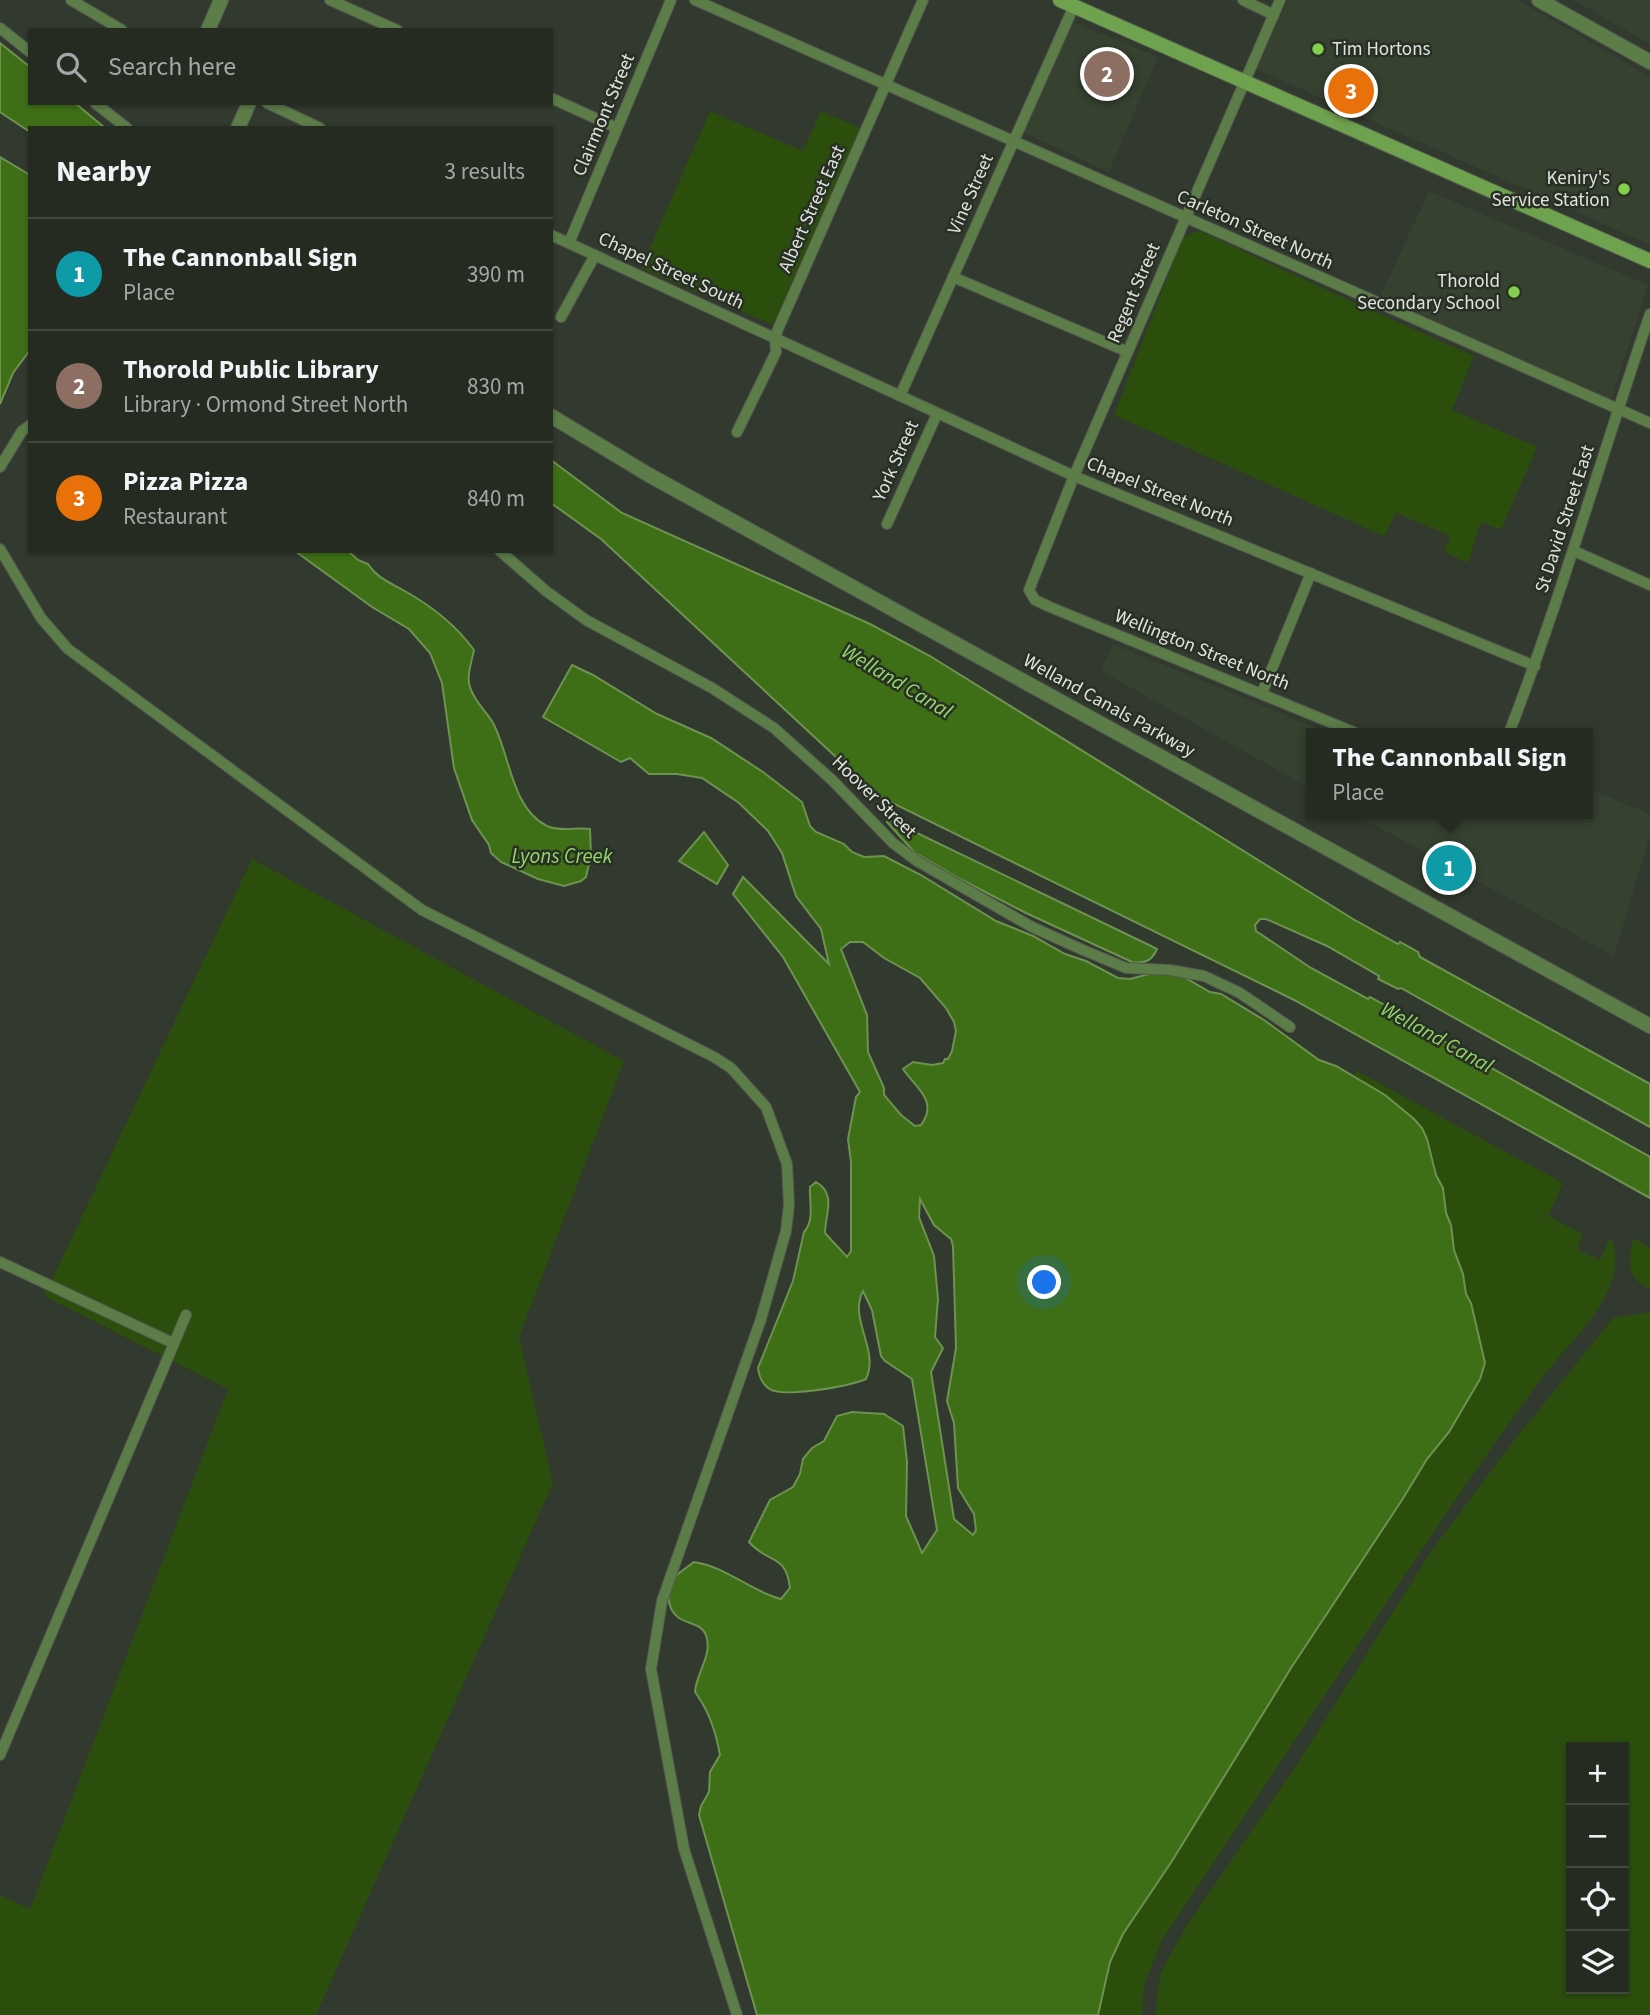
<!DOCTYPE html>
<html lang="en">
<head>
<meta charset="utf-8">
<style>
	:root { --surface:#262b22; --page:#32372f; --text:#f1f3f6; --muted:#a4a7a5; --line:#424740; --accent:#1a73e8 }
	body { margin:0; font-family:"Source Sans 3",sans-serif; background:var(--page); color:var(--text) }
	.controls { position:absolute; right:21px; bottom:21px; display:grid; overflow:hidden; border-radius:0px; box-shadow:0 2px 5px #0004 }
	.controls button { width:63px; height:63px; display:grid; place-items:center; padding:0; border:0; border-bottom:2px solid var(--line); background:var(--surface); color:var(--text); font:35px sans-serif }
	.you { position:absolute; left:1045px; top:1283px; width:24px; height:24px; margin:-18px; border:5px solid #fff; border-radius:50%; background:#1a73e8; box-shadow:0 0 0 10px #1a73e833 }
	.badge { display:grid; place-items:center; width:46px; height:46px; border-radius:50%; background:var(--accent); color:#fff; font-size:23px; font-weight:700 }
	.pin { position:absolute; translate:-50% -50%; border:4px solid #fff; box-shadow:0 2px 7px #0006 }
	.popup { position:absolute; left:1306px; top:728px; width:287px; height:91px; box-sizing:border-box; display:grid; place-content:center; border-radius:0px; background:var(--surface); filter:drop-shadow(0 2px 5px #0005); font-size:23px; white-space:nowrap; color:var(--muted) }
	.popup b { font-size:26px; color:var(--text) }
	.popup::after { content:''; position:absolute; left:50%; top:100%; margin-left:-14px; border:14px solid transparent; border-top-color:var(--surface) }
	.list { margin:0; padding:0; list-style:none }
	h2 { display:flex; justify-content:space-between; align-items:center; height:91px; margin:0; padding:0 28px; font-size:30px }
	h2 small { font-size:23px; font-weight:400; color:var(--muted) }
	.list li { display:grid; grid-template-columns:46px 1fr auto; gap:21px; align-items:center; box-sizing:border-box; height:112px; padding:0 28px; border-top:2px solid var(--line) }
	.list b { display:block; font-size:26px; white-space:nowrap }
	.list p { margin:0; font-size:23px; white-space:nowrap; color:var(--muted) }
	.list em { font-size:23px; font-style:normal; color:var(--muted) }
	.icon { flex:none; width:38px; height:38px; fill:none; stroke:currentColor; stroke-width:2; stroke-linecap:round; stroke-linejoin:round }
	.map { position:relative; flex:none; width:1650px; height:2015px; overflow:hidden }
	.search { position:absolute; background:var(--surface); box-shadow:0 2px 5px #0004; left:28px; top:28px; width:525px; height:77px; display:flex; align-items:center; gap:18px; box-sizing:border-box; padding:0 24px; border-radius:0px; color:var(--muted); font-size:26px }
	.panel { position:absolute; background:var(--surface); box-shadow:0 2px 5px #0004; left:28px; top:126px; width:525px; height:427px; border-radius:0px }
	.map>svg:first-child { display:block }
	.built { fill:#364130 }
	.green { fill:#2b4e0d; fill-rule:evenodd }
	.water { fill:#3e6f16; stroke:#6e9251; stroke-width:2; fill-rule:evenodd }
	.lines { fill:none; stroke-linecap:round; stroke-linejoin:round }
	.minor-casing { stroke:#51584d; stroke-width:12 }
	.tertiary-casing { stroke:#51584d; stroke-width:16 }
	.secondary-casing { stroke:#51584d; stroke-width:16 }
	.minor { stroke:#5c7c48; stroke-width:10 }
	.tertiary { stroke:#5c7c48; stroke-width:14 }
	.secondary { stroke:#6fa24e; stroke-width:14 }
	.poi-dot { fill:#84cf4d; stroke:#282f24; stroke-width:2.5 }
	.labels { text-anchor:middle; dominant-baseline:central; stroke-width:5; stroke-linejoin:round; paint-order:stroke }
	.poi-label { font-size:19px; fill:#dfe3dc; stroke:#282f24; text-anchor:end }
	.street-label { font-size:19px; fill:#dfe3dc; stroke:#282f24 }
	.water-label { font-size:21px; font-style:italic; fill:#94d668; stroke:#282f24 }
</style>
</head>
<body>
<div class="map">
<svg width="1650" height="2015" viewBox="0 0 1650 2015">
	<rect width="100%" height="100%" fill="#32392e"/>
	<g class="built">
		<polygon points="1288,0 1518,0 1650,77 1650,245 1256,69"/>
		<polygon points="1573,0 1650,0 1650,44"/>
		<polygon points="1073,22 1158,57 1109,172 1020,131"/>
		<polygon points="1429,191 1648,285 1611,400 1379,299"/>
		<polygon points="1113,644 1329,733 1311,733 1311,789 1101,671"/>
		<polygon points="1587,788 1650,814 1650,835 1614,956 1355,814 1587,814"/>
	</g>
	<g class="green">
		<polygon points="710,111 803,151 821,111 860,128 773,325 641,268"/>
		<polygon points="1200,231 1370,310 1474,356 1452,410 1537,447 1501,530 1481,522 1468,563 1444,552 1450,536 1396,513 1384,536 1114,415 1183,237"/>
		<polygon points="252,859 624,1061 519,1337 553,1483 316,2015 0,2015 0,1895 30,1909 228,1389 44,1296"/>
		<path d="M1357 1071 1563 1183 1548 1216 1583 1234 1577 1249 1600 1260 1609 1239 1613 1242C1628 1294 1571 1339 1543 1377 1480 1461 1423 1548 1365 1635 1298 1736 1230 1838 1162 1940L1144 1986 1142 2015H1098L1110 1962 1123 1934 1172 1861 1291 1668 1402 1500 1427 1459 1449 1432 1480 1379 1485 1363 1471 1303 1466 1294 1463 1274 1454 1250 1451 1225 1446 1213 1443 1188 1436 1175 1435 1164 1422 1128 1385 1095 1353 1076Z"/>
		<path d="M1633 1238 1650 1247V1289C1625 1278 1629 1262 1633 1238Z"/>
		<path d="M1650 1312V2015H1155L1160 1974 1187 1925 1296 1766 1432 1550 1512 1443 1613 1318ZM1571 1747H1624V1989H1571Z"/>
	</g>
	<g class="water">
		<polygon points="0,43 30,67 30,103 75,103 105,128 30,128 30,132 0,112"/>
		<polygon points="0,157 30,175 30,350 13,373 0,404"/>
		<polygon points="551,460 622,513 870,624 930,656 1353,919 1398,944 1400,942 1418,952 1420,957 1650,1084 1650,1127 1401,988 1398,989 1378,979 1379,976 1327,946 1266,919 1260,919 1255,925 1256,931 1311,968 1368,999 1370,997 1388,1007 1390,1011 1650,1157 1650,1198 1294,1000 878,796 601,539 551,503"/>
		<path d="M295 551H348L358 560 368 564C377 578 389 582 403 590 430 605 456 625 474 650 472 661 466 676 470 687 474 701 486 711 493 723 510 754 511 808 547 826 560 832 576 827 590 829L591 856 586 877 581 881 564 886 538 879 501 862 491 853 489 845 472 820 454 768 442 683 430 653 409 629 372 607Z"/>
		<path d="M572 665 593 675 657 714 711 738 763 772 802 802 810 826 816 832 844 844 852 852 864 857 884 856 921 875 996 921 1033 936 1065 954 1086 961 1118 978 1130 979 1149 974 1166 973 1182 976 1210 992 1221 994 1264 1020 1319 1060 1336 1066 1385 1095 1414 1119 1422 1128 1427 1139 1436 1175 1443 1188 1446 1213 1451 1225 1454 1250 1463 1274 1466 1294 1471 1303 1485 1363 1480 1379 1449 1432 1427 1459 1402 1500 1291 1668 1172 1861 1123 1934 1110 1962 1098 2015H757L699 1815 701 1806 709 1792 710 1772 720 1755C716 1732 709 1711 695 1692 696 1673 713 1655 706 1635 702 1624 688 1624 679 1618 665 1608 666 1587 677 1575 682 1570 689 1566 694 1562 727 1567 750 1591 781 1599L790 1588C786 1553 768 1564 749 1542L770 1500 793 1487 800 1474 803 1459 812 1448 824 1441 837 1416 852 1412 884 1414 903 1426 907 1462 906 1516 922 1553 937 1530 912 1379 885 1361 881 1356 872 1310 863 1291C848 1319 880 1350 866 1379 849 1386 781 1399 768 1388 762 1383 759 1376 758 1368L793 1281 804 1232C815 1220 809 1202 810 1187L816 1182C837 1194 825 1215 825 1233L847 1257 851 1251V1162L848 1139 856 1097 860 1092 783 957 733 894 743 877 829 964 821 929 796 896 782 853 768 831 739 803 702 778 677 774H649L630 758 621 762 543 717ZM850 942H863L884 958 920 978 946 1008 954 1022 956 1031 952 1051 948 1059H945L943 1063 932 1065 913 1062 903 1069C915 1087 939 1101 921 1125L915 1126 901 1115 884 1095V1088L868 1052 867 1015 841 949ZM920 1199 934 1225 951 1239 953 1246 956 1348 947 1401 954 1423 958 1488 974 1514 976 1530 973 1535 954 1519 931 1372 943 1348 935 1337 938 1299 934 1256 919 1217Z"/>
		<path d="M888 819 1149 945 1157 949C1152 961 1144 964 1132 962L1026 913 962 880 915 853 887 822Z"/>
		<polygon points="704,832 728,865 717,884 679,861"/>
	</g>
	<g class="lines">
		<g class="minor-casing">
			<g id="minor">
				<polyline points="71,0 122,30"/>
				<polyline points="330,0 397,30"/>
				<polyline points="695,0 1650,423"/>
				<polyline points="1243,0 1274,15"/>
				<polyline points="1280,0 1074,476 1029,590 1035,600 1050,607 1356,733"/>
				<polyline points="0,28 30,52"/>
				<polyline points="551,98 617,128"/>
				<polyline points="95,103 127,128"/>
				<polyline points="267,103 320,128"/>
				<polyline points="551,235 1074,476 1535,666"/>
				<polyline points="569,243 671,0"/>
				<polyline points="953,277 1128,352"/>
				<polyline points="561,317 595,255"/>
				<polyline points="900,396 1074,6"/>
				<polyline points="737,432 776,352 775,339 778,329 923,0"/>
				<polyline points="0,467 22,431 30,425"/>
				<polyline points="887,524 937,414"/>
				<polyline points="0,549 41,618 68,649 422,910 714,1057 731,1068 766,1107 787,1164 789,1205 786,1231 761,1319 662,1601 651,1669 684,1849 737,2015"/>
				<polyline points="500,551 546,591 586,620 712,688 774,728 832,780 893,843 917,861 1032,927 1083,950 1126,968 1170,970 1204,976 1240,993 1290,1027"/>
				<polyline points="1574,551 1650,585"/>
				<polyline points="1262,693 1311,573"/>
				<path d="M1509 733C1562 595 1602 454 1650 314"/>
				<polyline points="0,1262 173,1343"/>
				<polyline points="0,1755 186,1315"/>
			</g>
		</g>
		<g class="tertiary-casing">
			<g id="tertiary">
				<polyline points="1539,0 1650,62"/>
				<polyline points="208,30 221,0"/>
				<polyline points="238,128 249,103"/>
				<polyline points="551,416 649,475 1650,1026"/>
			</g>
		</g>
		<g class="secondary-casing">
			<polyline id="secondary" points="1060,0 1650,261"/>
		</g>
		<use href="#minor" class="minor"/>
		<use href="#tertiary" class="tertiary"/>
		<use href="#secondary" class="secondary"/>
	</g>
	<g class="poi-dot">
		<circle cx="1318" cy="49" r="7"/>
		<circle cx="1624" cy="189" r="7"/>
		<circle cx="1514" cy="292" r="7"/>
	</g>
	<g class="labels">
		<g class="poi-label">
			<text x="1332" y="49" text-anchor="start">Tim Hortons</text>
			<text x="1610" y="178">Keniry's<tspan x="1610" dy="22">Service Station</tspan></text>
			<text x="1500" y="281">Thorold<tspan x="1500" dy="22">Secondary School</tspan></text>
		</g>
		<g class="street-label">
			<text transform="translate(604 115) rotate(-67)">Clairmont Street</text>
			<text transform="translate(971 194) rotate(-66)">Vine Street</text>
			<text transform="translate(812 209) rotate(-66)">Albert Street East</text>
			<text transform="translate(1255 230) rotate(24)">Carleton Street North</text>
			<text transform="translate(671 271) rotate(25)">Chapel Street South</text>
			<text transform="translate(1134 293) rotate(-67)">Regent Street</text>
			<text transform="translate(896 461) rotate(-66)">York Street</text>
			<text transform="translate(1160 492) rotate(22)">Chapel Street North</text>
			<text transform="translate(1565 519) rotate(-72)">St David Street East</text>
			<text transform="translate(1202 650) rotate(22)">Wellington Street North</text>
			<text transform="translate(1109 706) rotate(29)">Welland Canals Parkway</text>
			<text transform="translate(874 797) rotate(44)">Hoover Street</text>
		</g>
		<g class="water-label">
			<text transform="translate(897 681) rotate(31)">Welland Canal</text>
			<text x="562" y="856">Lyons Creek</text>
			<text transform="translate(1437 1037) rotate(29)">Welland Canal</text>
		</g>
	</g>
</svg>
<div class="controls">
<button>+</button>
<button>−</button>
<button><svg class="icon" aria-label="locate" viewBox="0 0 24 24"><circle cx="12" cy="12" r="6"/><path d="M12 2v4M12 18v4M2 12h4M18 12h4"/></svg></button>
<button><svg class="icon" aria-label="layers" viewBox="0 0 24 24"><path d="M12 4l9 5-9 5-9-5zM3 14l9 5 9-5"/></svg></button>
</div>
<div class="you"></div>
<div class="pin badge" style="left:1449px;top:868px;background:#0f9aa8">1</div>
<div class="popup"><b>The Cannonball Sign</b>Place</div>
<div class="pin badge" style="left:1107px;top:74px;background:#8d6e63">2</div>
<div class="pin badge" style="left:1351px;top:91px;background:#e8710a">3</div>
<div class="search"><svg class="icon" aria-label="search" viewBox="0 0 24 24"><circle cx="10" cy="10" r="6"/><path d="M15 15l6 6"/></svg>Search here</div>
<section class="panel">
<h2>Nearby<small>3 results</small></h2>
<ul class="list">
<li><span class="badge" style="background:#0f9aa8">1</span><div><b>The Cannonball Sign</b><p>Place</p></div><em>390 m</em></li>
<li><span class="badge" style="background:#8d6e63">2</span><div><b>Thorold Public Library</b><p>Library · Ormond Street North</p></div><em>830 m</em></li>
<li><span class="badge" style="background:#e8710a">3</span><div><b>Pizza Pizza</b><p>Restaurant</p></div><em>840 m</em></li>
</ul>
</section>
</div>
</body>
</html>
